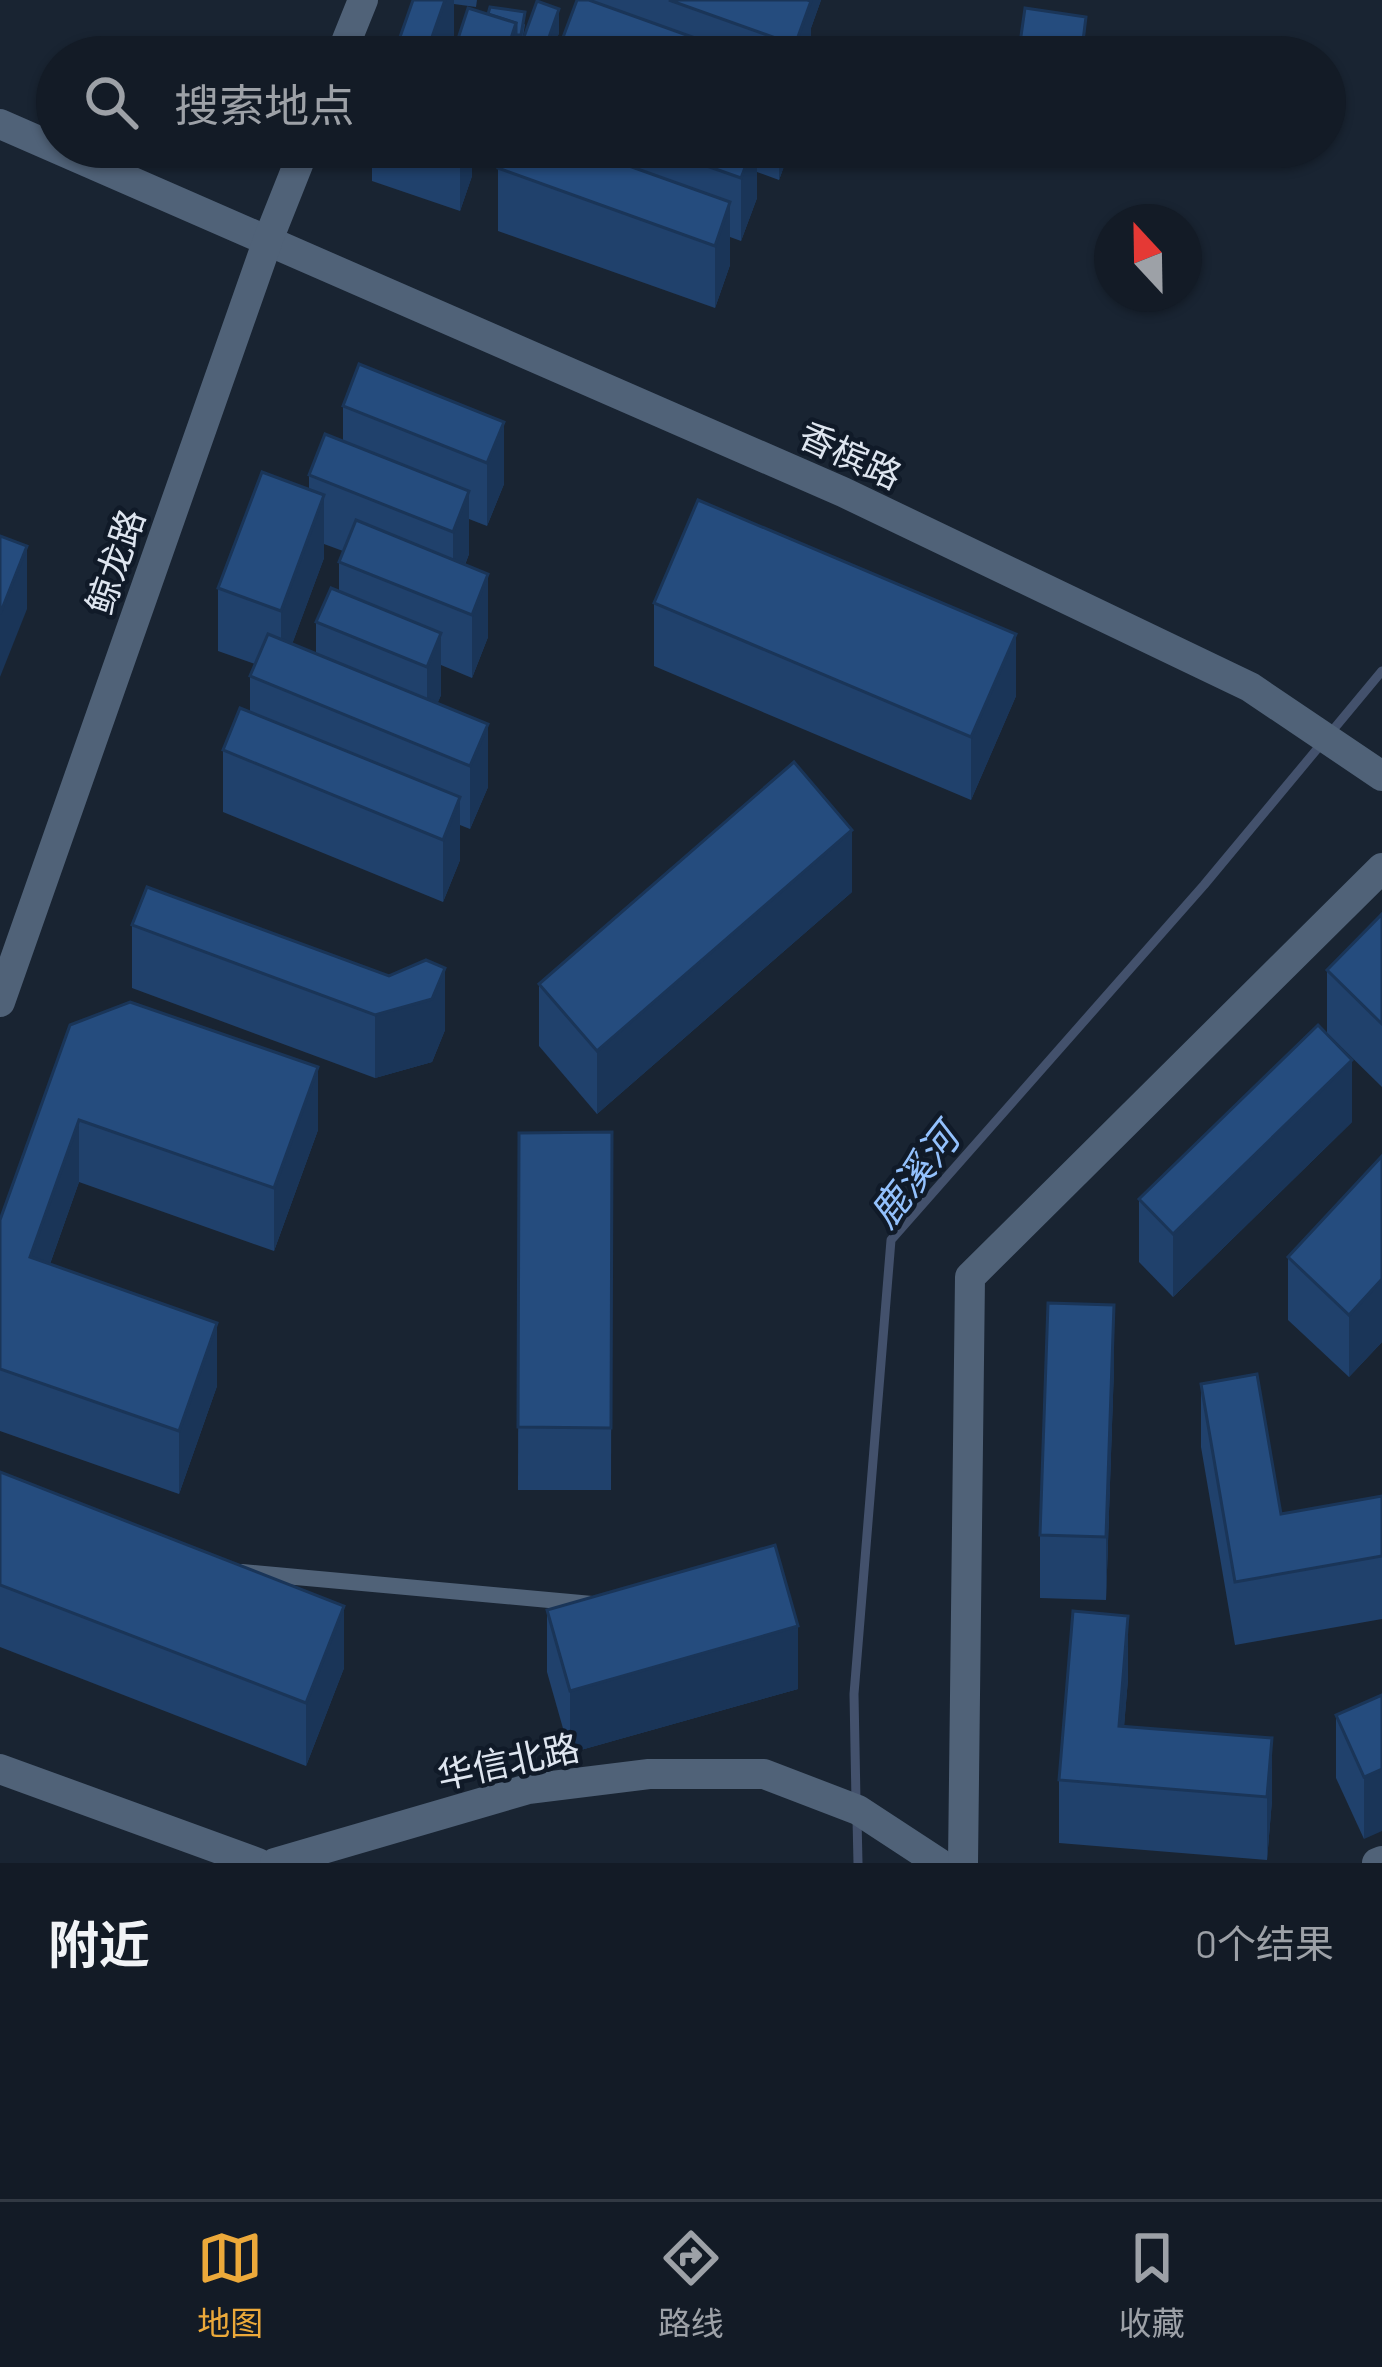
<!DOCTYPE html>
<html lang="zh">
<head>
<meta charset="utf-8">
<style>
	:root { --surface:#131b26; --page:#202832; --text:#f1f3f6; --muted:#9da1a7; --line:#323943; --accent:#eca93a }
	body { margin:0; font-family:Barlow,"Noto Sans SC",sans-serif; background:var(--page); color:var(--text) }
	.compass { position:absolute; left:1094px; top:204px; width:108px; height:108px; border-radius:50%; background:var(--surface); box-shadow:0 3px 9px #0004; rotate:338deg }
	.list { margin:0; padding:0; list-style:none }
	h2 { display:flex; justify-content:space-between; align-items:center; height:156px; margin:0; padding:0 48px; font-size:51px }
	h2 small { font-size:39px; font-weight:400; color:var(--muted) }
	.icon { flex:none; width:66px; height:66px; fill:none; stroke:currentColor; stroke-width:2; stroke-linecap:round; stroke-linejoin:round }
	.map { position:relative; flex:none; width:1382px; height:1863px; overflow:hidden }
	.search { position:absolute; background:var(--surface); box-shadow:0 3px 9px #0004; left:36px; right:36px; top:36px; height:132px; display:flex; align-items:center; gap:30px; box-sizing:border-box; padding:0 42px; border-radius:66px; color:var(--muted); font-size:45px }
	.sheet { height:336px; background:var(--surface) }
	nav { display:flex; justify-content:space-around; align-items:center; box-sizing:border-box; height:168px; border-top:3px solid var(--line); background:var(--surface); font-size:33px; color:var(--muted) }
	nav a { display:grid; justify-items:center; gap:6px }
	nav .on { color:var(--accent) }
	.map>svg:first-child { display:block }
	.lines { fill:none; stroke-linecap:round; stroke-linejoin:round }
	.stream { stroke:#43516c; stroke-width:9 }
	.service { stroke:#506278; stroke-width:16 }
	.minor { stroke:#506278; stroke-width:30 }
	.tertiary { stroke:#506278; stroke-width:30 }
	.wall { fill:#20416c; fill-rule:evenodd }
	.shaded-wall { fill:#1a3558 }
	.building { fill:#254c7e; stroke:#1a3558; stroke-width:3 }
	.labels { text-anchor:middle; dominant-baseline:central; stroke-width:9; stroke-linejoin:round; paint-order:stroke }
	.street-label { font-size:36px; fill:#dee5ef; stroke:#101a28 }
	.water-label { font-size:39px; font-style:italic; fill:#93c1fd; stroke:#101a28 }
</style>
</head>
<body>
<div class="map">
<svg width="1382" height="1863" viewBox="0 0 1382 1863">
	<rect width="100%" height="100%" fill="#192432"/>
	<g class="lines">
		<g class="stream">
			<polyline points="856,1801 854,1694 891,1240 1204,885 1382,671"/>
			<polyline points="857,1818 858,1863"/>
		</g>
		<polyline class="service" points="242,1572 592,1604"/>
		<g class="minor">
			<polyline points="0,1769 258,1863"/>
			<polyline points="275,1863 528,1789 649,1774 764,1774 858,1810 939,1863"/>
			<polyline points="963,1863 970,1277 1382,868"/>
			<polyline points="1377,1863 1382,1861"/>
		</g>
		<g class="tertiary">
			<polyline points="340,57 363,0"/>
			<polyline points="0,124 843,492 1250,687 1382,776"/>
			<polyline points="0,1002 268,240 305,147"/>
		</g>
	</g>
	<g class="wall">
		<polygon points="413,0 477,0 476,7 454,4 454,37"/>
		<polygon points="577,0 821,0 811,28 811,57 562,57 562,40"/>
		<polygon points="525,24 522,43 559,33 550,57 517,57 520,47 516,46 516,57 452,57"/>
		<polygon points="372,147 497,147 493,159 472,152 472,176 460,211 372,181"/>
		<polygon points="505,147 791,147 779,180 757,172 757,198 741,241 730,237 730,265 715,308 498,231 498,168"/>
		<path d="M343 406 504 422V484L487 526 469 519V554L465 565 488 637 472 678 441 665V695L437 704 488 787 470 829 460 825V860L443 902 223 812V750L250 712V676L255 664 218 651V588L309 489V475L343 441ZM324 544 343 551 339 562V591L316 622V654L292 644 324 558Z"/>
		<polygon points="654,603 1016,696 971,800 654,666"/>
		<polygon points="852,892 597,1114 539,1046 539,984"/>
		<polygon points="1382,914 1382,1087 1327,1033 1327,970"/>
		<polygon points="132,925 445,1030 432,1062 375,1078 132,988"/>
		<polygon points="70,1025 318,1130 274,1251 79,1182 50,1264 217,1386 179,1494 0,1431 0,1220"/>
		<polygon points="1352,1122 1173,1297 1139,1262 1139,1199"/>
		<polygon points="612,1132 611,1490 518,1490 519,1133"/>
		<polygon points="1382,1156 1382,1342 1349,1377 1288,1320 1288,1257"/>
		<polygon points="1114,1367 1106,1600 1040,1598 1040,1535"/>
		<polygon points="1201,1384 1281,1514 1382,1496 1382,1619 1235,1645 1201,1447"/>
		<polygon points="0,1472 344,1668 306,1766 0,1647"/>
		<polygon points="547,1610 798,1689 570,1753 547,1672"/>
		<polygon points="1128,1679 1124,1726 1272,1738 1272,1800 1267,1860 1059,1843 1059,1780"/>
		<polygon points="1382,1695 1364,1839 1336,1778 1336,1715"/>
	</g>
	<g class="shaded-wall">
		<polygon points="445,0 454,0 454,37 447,57 425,57"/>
		<polygon points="807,0 821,0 811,28 811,57 795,57 795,45"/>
		<polygon points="559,9 559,33 550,57 542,57"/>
		<polygon points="1086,17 1084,57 1081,57"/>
		<polygon points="516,23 516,57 505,57"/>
		<polygon points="460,147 472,147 472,176 460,211"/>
		<polygon points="753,147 757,147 757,198 741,241 741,178"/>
		<polygon points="779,147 791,147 779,180"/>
		<polygon points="730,202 730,265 715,308 715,246"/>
		<polygon points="504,422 504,484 487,526 487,463"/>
		<polygon points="469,491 469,554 453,595 453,532"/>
		<polygon points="324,495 324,558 281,674 281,611"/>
		<polygon points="27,546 27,609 0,677 0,614"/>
		<polygon points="488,574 488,637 472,678 472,615"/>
		<polygon points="441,633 441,695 427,729 427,667"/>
		<polygon points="1016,634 1016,696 971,800 971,737"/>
		<polygon points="488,724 488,787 470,829 470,766"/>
		<polygon points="460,797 460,860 443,902 443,840"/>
		<polygon points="852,830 852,892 597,1114 597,1051"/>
		<polygon points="445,968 445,1030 432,1062 375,1078 375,1015"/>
		<polygon points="1352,1060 1352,1122 1173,1297 1173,1234"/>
		<polygon points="318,1067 318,1130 274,1251 274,1188"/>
		<polygon points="79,1120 79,1182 30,1320 30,1257"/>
		<polygon points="1382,1279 1382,1342 1349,1377 1349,1315"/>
		<polygon points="1114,1305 1114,1367 1106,1600 1106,1537"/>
		<polygon points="217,1323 217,1386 179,1494 179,1431"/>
		<polygon points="344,1606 344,1668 306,1766 306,1703"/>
		<polygon points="1128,1616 1128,1679 1119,1788 1119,1726"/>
		<polygon points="798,1626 798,1689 570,1753 570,1691"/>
		<polygon points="1272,1738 1272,1800 1267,1860 1267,1797"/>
		<polygon points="1382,1769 1382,1831 1364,1839 1364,1777"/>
	</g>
	<g class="building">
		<polygon points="413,0 445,0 425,57 393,57"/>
		<polygon points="577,0 589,0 748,57 610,57 562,40"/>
		<polygon points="669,0 807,0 811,1 795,45"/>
		<polygon points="537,1 559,9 542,57 520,57 517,56"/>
		<polygon points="490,7 525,12 521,35 516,35 516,23 488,14"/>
		<polygon points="468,8 516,23 505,57 452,57"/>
		<polygon points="1025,8 1086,17 1081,57 1018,57"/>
		<polygon points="505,147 576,147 730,202 715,246 498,168"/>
		<polygon points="653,147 753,147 741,178"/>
		<polygon points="359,364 504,422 487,463 343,406"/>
		<polygon points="325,434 469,491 453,532 309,475"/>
		<polygon points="262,472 324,495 281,611 218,588"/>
		<polygon points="698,500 1016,634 971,737 654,603"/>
		<polygon points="356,520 488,574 472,615 339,562"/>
		<polygon points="0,536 27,546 0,614"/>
		<polygon points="331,588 441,633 427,667 316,622"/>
		<polygon points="268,634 488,724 470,766 250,676"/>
		<polygon points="240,708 460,797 443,840 223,750"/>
		<polygon points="794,762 852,830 597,1051 539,984"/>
		<polygon points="147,887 389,976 426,960 445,968 432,999 375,1015 132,925"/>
		<polygon points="1382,914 1382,1024 1327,970"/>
		<polygon points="130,1002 318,1067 274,1188 79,1120 30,1257 217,1323 179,1431 0,1369 0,1220 70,1025"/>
		<polygon points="1318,1025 1352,1060 1173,1234 1139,1199"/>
		<polygon points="612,1132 611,1428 518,1427 519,1133"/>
		<polygon points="1382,1156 1382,1279 1349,1315 1288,1257"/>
		<polygon points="1048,1303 1114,1305 1106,1537 1040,1535"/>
		<polygon points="1257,1374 1281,1514 1382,1496 1382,1556 1235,1582 1201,1384"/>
		<polygon points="0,1472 344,1606 306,1703 0,1585"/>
		<polygon points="775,1545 798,1626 570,1691 547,1610"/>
		<polygon points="1073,1611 1128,1616 1119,1726 1272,1738 1267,1797 1059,1780"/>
		<polygon points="1382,1695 1382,1769 1364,1777 1336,1715"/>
	</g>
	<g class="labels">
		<g class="street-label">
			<text transform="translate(851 454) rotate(25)">香槟路</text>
			<text transform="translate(114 561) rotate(-71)">鲸龙路</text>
			<text transform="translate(508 1760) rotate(-12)">华信北路</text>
		</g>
		<g class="water-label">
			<text transform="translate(913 1175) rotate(-52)">鹿溪河</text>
		</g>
	</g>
</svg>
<svg class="compass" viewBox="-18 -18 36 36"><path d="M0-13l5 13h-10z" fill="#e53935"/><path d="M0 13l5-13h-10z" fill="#9da1a7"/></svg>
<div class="search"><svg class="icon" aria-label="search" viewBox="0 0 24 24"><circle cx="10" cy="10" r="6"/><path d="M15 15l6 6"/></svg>搜索地点</div>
</div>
<section class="sheet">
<h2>附近<small>0个结果</small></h2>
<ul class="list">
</ul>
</section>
<nav>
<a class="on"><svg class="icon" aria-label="map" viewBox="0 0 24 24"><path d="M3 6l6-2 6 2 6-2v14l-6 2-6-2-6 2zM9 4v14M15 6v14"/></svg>地图</a>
<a><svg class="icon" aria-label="directions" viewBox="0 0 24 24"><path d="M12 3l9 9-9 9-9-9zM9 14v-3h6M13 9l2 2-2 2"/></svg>路线</a>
<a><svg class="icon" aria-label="saved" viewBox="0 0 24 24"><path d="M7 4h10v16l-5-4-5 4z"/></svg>收藏</a>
</nav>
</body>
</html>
